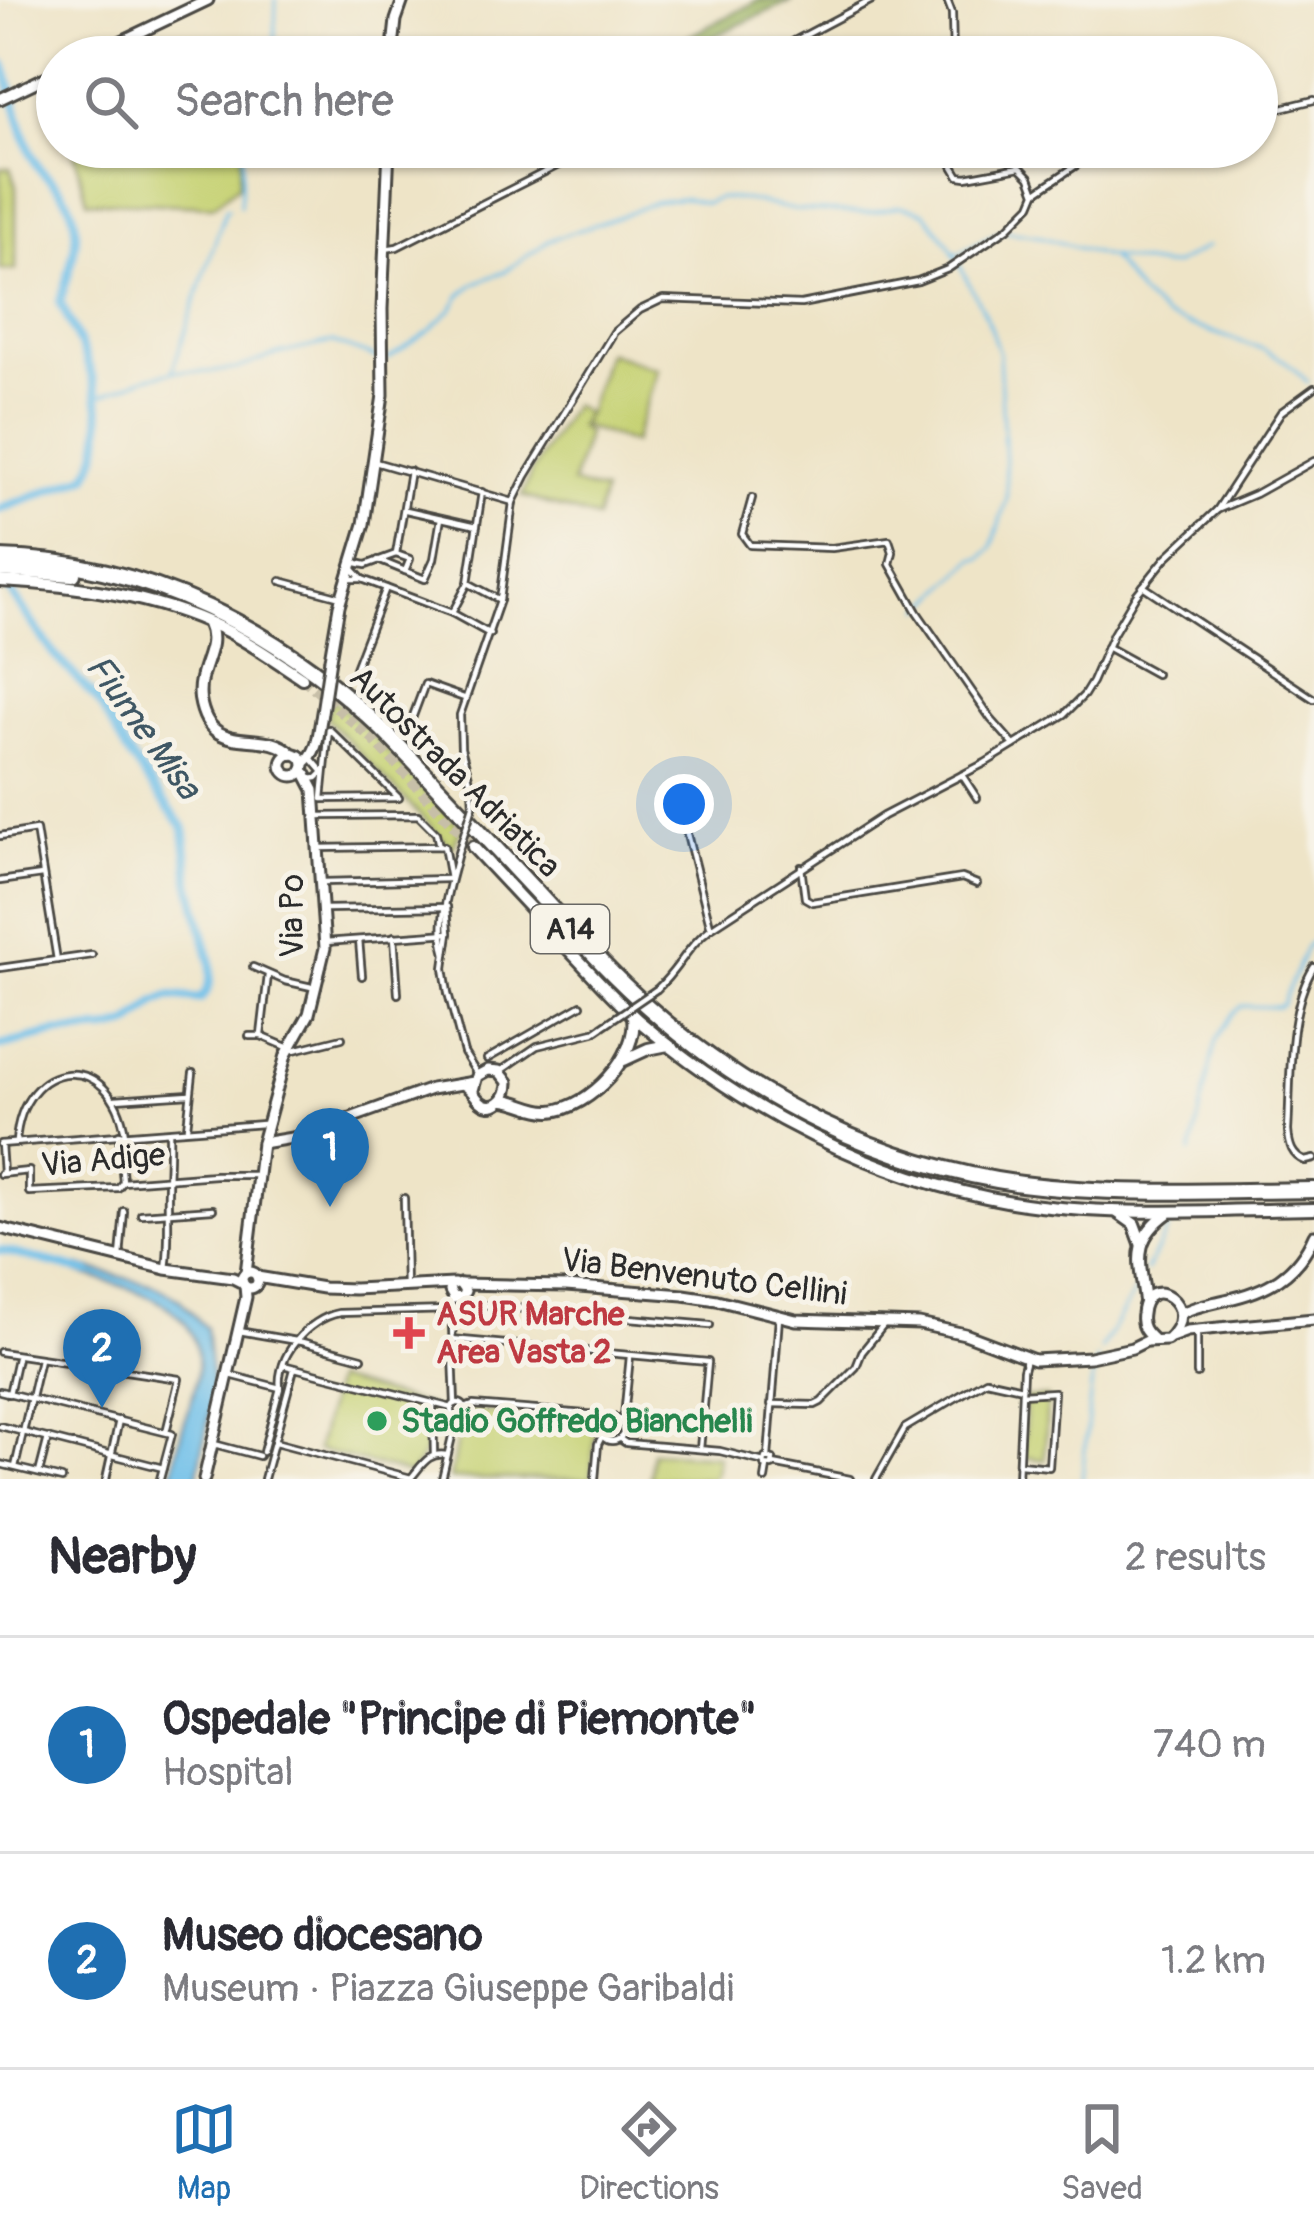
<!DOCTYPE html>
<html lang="en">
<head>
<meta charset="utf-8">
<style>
	:root { --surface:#fff; --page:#f7f7f7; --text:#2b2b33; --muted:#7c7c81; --line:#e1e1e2; --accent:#1f6fb2 }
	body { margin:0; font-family:Pangolin,sans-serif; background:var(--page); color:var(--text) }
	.you { position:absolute; left:684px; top:804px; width:42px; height:42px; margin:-30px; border:9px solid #fff; border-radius:50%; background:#1a73e8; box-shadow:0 0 0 18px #1a73e833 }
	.badge { display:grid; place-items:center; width:78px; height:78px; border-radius:50%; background:var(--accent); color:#fff; font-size:39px; font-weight:700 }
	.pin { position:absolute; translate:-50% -99px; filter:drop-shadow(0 3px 6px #0008) }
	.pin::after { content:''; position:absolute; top:63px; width:42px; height:36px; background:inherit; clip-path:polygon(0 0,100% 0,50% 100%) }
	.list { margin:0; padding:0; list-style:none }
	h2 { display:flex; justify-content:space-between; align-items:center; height:156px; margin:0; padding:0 48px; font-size:51px }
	h2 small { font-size:39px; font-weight:400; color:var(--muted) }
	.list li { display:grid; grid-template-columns:78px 1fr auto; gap:36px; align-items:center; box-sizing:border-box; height:216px; padding:0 48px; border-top:3px solid var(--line) }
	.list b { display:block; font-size:45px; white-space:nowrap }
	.list p { margin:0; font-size:39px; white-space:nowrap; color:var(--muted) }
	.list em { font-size:39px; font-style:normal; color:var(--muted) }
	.icon { flex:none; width:66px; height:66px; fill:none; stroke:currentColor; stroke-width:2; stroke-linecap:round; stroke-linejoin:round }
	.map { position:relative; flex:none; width:1314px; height:1479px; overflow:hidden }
	.search { position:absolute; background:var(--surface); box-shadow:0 3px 9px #0004; left:36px; right:36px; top:36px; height:132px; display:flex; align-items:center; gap:30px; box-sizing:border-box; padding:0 42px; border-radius:66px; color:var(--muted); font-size:45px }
	.sheet { height:588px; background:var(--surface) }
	nav { display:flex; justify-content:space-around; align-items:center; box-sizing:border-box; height:168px; border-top:3px solid var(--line); background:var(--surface); font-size:33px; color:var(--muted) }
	nav a { display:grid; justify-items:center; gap:6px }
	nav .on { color:var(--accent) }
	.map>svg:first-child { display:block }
	.green { fill:#c6d273; stroke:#787e4f; stroke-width:3 }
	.forest { fill:#9cb465; stroke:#647048; stroke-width:3 }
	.water { fill:#6ebfe9; stroke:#4c758a; stroke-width:3 }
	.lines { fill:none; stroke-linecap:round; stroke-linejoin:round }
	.stream { stroke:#6ebfe9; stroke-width:3 }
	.river { stroke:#6ebfe9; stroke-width:9 }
	.primary-tunnel { stroke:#c7bfa8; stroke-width:10; stroke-dasharray:10 5; stroke-linecap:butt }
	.street-casing { stroke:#484742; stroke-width:10 }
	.secondary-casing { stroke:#484742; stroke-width:15 }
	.primary-casing { stroke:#484742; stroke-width:16 }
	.highway-casing { stroke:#484742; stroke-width:20 }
	.street { stroke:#fff; stroke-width:4.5 }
	.secondary { stroke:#fff; stroke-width:9 }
	.primary { stroke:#fff; stroke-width:10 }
	.highway { stroke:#fff; stroke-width:14 }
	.street-bridge-casing { stroke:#484742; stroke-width:10; stroke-linecap:butt }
	.secondary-bridge-casing { stroke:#484742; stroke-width:15; stroke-linecap:butt }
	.street-bridge { stroke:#fff; stroke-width:4.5 }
	.secondary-bridge { stroke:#fff; stroke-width:9 }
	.health-dot { fill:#e0444e; stroke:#f7f3e8; stroke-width:4.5 }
	.leisure-dot { fill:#2e9e5b; stroke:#f7f3e8; stroke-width:4.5 }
	.labels { text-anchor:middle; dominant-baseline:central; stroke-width:10; stroke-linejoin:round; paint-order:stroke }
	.shield { fill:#f7f3e8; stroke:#686764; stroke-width:3 }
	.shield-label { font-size:30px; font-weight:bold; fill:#2b2b2b }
	.street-label { font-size:33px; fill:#2b2b2b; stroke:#f7f3e8 }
	.health-label { font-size:33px; font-weight:bold; fill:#be3a42; stroke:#f7f3e8; text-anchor:start }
	.leisure-label { font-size:33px; font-weight:bold; fill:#27864d; stroke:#f7f3e8; text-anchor:start }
	.water-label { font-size:36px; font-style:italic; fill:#3f5764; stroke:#f7f3e8 }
</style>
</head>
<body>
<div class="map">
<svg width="1314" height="1479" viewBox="0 0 1314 1479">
	<rect width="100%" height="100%" fill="#f7f3e8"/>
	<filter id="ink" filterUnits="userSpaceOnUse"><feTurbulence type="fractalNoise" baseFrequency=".00833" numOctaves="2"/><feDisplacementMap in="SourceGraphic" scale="24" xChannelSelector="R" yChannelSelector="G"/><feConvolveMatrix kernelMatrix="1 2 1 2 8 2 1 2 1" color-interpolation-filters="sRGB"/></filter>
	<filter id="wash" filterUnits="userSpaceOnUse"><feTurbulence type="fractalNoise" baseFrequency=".004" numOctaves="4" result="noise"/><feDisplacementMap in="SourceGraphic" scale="48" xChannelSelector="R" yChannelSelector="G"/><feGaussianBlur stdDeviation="2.7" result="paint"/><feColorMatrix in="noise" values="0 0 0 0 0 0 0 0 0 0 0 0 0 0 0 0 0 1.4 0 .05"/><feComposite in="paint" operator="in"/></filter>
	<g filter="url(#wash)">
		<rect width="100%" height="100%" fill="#eee4c7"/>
		<g class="green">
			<polygon points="73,147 243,147 239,185 213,206 87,201"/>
			<polygon points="0,168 10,168 16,186 16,270 0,270"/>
			<polygon points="607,352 658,369 633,443 582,426 585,414 578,427 587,433 572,484 603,492 596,519 522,496 531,473 572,405 587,414"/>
			<polygon points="331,698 365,728 461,828 452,848 327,719"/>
			<path d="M334 1380 430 1406C431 1438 431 1448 410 1474L317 1450Z"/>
			<polygon points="1047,1397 1045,1460 1024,1457 1026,1398"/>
			<polygon points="471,1411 596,1421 591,1479 450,1479 457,1439"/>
			<polygon points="652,1452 718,1456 716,1473 711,1479 650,1479"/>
		</g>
		<polygon class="forest" points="759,0 793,0 669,57 649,57"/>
		<path class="water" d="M79 1266 154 1285 178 1298 206 1328 213 1394 197 1479H171C177 1461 177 1441 184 1424 225 1316 168 1298 78 1273Z"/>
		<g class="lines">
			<g class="stream">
				<polyline points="274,57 276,0"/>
				<polyline points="240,206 244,147"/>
				<polyline points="1006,231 1035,235 1104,256 1163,266 1174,265 1208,246"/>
				<polyline points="954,252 958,254 997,233"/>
				<polyline points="1110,257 1140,295 1166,317 1263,349 1285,361 1308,382"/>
				<polyline points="388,359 429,331 452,309 460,296 475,283 504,272 550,240 629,213 654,202 684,198 705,203 719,198 748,200 794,210 867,213 899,206 912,208 924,212 948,243 986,316 999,353 1007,498 992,548 982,558 974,559 923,609"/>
				<polyline points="172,371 226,209 229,209"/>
				<polyline points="98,397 147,377 177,371 210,372 236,369 278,354 332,342 379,359"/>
				<polyline points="1191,1153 1216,1040 1234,1012 1242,1006 1278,1007 1282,1004 1307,945 1314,940"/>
				<polyline points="1146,1271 1170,1224"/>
				<polyline points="1101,1350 1136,1289"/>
				<polyline points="1082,1479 1091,1387 1097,1359"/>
			</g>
			<g class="river">
				<path d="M0 61 4 65C16 98 20 134 37 165 43 176 56 182 63 193 88 228 70 265 60 302 84 352 121 422 87 476L0 509"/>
				<path d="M0 577 54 654 98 701 131 758 184 828 190 879 211 964C211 978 211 989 200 999L169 996 155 1003 129 1025 105 1030 54 1033 0 1046"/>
				<polyline points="0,1250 88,1272"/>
			</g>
		</g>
	</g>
	<g filter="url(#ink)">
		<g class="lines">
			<polyline class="primary-tunnel" points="302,678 373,740 473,847"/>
			<g class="street-casing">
				<g id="street">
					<polyline points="947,0 952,13 953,57"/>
					<polyline points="764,57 872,0"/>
					<polyline points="1257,114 1314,100"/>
					<polyline points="1038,191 1081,162 1154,147"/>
					<polyline points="385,249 397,247 594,147"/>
					<polyline points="375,462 513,502"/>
					<polyline points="752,498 742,534 750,545 832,548 889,540 893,552 890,564 917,612 991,719 1014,745"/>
					<polyline points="406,510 477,526"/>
					<polyline points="1217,510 1281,412 1314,388"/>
					<polyline points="396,554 410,471"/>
					<polyline points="396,554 410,559 405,571"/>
					<polyline points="378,560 425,579 434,559 441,518"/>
					<polyline points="356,563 366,565 396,554"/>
					<polyline points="347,579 362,579 352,568"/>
					<polyline points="362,579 452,613 490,634"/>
					<polyline points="281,581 341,597"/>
					<polyline points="468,583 500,600"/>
					<polyline points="1143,586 1314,699"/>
					<polyline points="386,588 355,668 410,724 425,684 464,698"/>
					<polyline points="452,613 468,583 482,492"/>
					<polyline points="1107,647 1156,674"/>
					<polygon points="329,729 399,798 322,799"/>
					<polyline points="962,775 977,798"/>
					<polyline points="309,779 317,778 323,772 311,758"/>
					<polyline points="473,806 472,788 461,748 460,715 500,600 513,502 526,476 614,332 640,310 663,299 801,304 918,281 948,269 1008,228 1031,205 1036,193 1030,177 1020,167 966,177 959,176 953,166 953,147"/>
					<polyline points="318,816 418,815 436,833 439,846"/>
					<polyline points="685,826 710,925"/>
					<polyline points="0,836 36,830 57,960"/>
					<polyline points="319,848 444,846 450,879"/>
					<polyline points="801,867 805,898 812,902 962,878 977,884"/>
					<polyline points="0,881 42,875"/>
					<polyline points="324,882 450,879"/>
					<polyline points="447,907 449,933 444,968 448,993 464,1053 477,1074"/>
					<polyline points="326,909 447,907"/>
					<polyline points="394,936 398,994"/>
					<polyline points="359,940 362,976"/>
					<polyline points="325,942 449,933"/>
					<path d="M446 954C436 923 450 886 457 856"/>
					<polyline points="253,967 285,981 316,988"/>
					<path d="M1314 967C1287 1009 1291 1081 1288 1131 1289 1145 1292 1156 1305 1161L1314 1159"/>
					<polyline points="0,968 92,955"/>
					<path d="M657 989C678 970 688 945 711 928L883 816 985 763 1065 714 1084 695 1092 682 1113 634 1136 595 1166 558 1217 510 1255 494 1314 461"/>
					<polyline points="261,1035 268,975"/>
					<polyline points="249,1036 261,1036 294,1050 342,1038"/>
					<polyline points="487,1059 581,1005"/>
					<polyline points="502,1070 537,1046 594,1032"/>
					<polyline points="115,1099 190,1094"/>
					<polyline points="187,1127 193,1073"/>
					<polyline points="119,1134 123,1182"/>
					<path d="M16 1142C22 1056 112 1049 125 1134"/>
					<polyline points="0,1144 263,1124"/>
					<polyline points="1,1144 3,1173"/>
					<polyline points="0,1174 29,1171 29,1192 118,1188 123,1182 215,1175 256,1175"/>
					<polyline points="404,1198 406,1287"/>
					<polyline points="141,1214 213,1209"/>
					<polyline points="120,1257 124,1211"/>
					<path d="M166 1269C169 1249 168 1231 168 1211 167 1184 170 1158 169 1132"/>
					<polyline points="460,1299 469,1304 710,1325"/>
					<polyline points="451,1300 455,1404"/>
					<polyline points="239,1331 302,1342 362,1358"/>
					<polyline points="451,1339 708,1362 700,1449"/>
					<polyline points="0,1352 179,1379 166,1432"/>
					<polyline points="283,1365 452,1408"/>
					<polyline points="1197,1374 1197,1330"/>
					<polyline points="230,1375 280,1388"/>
					<polyline points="0,1391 172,1434 160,1479"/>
					<polyline points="9,1394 17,1358"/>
					<circle cx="458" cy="1410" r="7"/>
					<polyline points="771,1404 815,1405 821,1402 856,1367 862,1352 883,1326"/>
					<polyline points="433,1405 434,1454"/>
					<polyline points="465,1408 473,1405 598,1415 604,1420"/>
					<circle cx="612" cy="1429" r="12"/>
					<polyline points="621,1421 624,1417 630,1356"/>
					<polyline points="0,1426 163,1468"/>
					<polyline points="620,1439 626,1443 720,1451 764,1462"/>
					<polyline points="275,1442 411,1478"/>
					<polyline points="214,1444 259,1456"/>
					<path d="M263 1452 280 1388C276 1356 308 1319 339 1313L450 1310"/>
					<polyline points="768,1457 779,1317"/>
					<polygon points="765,1458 773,1459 772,1466 764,1465"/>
					<polyline points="0,1464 62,1479"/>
					<polyline points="773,1464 850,1479"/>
					<polyline points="1020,1464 1049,1467 1054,1392 1022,1394"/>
					<polyline points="15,1467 40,1359"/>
					<polyline points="39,1473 48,1438"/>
					<polyline points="106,1479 119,1420"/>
					<polyline points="264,1479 294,1369"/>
					<path d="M410 1479C421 1467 428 1451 447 1455"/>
					<polyline points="442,1479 453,1432 460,1416"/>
					<polyline points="595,1479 598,1444 601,1438"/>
					<polyline points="765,1479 767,1467"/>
					<polyline points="876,1479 905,1428 986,1380 1022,1388"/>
					<polyline points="1018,1479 1023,1370 1026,1359"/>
				</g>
			</g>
			<g class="secondary-casing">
				<g id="secondary">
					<polyline points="88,57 208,0"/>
					<polyline points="392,57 396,20 403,0"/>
					<polyline points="0,99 57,72"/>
					<polyline points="330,659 339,606 364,524 383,395 382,309 389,147"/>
					<circle cx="293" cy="765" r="11"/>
					<path d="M304 763C318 752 318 736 321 719"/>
					<path d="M464 1085C470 1088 473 1093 477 1098 492 1116 509 1098 508 1082L499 1071 488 1070 477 1076 473 1090"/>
					<polyline points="262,1143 298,1137 431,1089 474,1082"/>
					<polyline points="0,1228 166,1269 233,1278 243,1283"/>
					<circle cx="250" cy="1280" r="8"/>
					<polyline points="246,1273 262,1143 286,1055 309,1014 325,948 314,790 303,769"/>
					<polyline points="257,1277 323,1288 354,1289 454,1284"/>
					<path d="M460 1284 566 1286 684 1295 717 1300 796 1320 919 1324 965 1334 1034 1360 1090 1357 1132 1348 1146 1341 1167 1340C1205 1306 1146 1269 1142 1314 1140 1326 1145 1332 1154 1340"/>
					<polyline points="450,1291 454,1298 462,1297 465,1291 460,1284"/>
					<path d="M1180 1314C1194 1306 1209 1304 1225 1300 1267 1291 1297 1275 1314 1235"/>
					<polyline points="1171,1337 1187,1331 1314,1319"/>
					<polyline points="204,1479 246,1297 245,1286"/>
				</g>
			</g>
			<g class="primary-casing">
				<g id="primary">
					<path d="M0 581C75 585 153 595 221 628 250 642 276 661 302 678"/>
					<path d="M208 624C220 649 196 668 200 699 210 761 263 725 292 754"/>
					<path d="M473 847C507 883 540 919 573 954 594 976 615 1000 638 1020 743 1110 875 1179 1012 1202 1109 1218 1216 1210 1314 1209"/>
					<polyline points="624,1060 648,1049 668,1045"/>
					<path d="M504 1100C520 1101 534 1112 551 1111 590 1108 639 1056 633 1016"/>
					<polyline points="1117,1212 1134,1224 1141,1243"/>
					<path d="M1145 1301C1140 1261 1130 1240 1169 1212"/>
				</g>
			</g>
			<g class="highway-casing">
				<g id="highway">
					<path d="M0 558C146 561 280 630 383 730 436 784 488 840 540 896 575 934 609 973 648 1007 752 1100 883 1165 1022 1184 1119 1196 1217 1191 1314 1190"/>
					<polyline points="0,569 73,574"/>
				</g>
			</g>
			<use href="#street" class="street"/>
			<use href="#secondary" class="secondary"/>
			<use href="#primary" class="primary"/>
			<use href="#highway" class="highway"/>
			<g class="street-bridge-casing">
				<g id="street-bridge">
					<polyline points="457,856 473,806"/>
					<polyline points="594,1032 657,989"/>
				</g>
			</g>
			<g class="secondary-bridge-casing">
				<polyline id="secondary-bridge" points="321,719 330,659"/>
			</g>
			<use href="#street-bridge" class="street-bridge"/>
			<use href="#secondary-bridge" class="secondary-bridge"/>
		</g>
	</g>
	<path class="health-dot" d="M403 1315h12v12h12v12h-12v12h-12v-12h-12v-12h12z"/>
	<circle class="leisure-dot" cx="377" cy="1421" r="12"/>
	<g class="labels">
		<rect class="shield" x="531" y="905" width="78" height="48" rx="9"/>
		<g class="shield-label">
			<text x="570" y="929">A14</text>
		</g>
		<g class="street-label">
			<text transform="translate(455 772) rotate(45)">Autostrada Adriatica</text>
			<text transform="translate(292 916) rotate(-90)">Via Po</text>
			<text transform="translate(103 1160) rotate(-5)">Via Adige</text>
			<text transform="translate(704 1277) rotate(7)">Via Benvenuto Cellini</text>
		</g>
		<g class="health-label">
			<text x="436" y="1314">ASUR Marche<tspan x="436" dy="38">Area Vasta 2</tspan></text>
		</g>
		<g class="leisure-label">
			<text x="401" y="1421">Stadio Goffredo Bianchelli</text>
		</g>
		<g class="water-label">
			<text transform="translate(143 727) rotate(54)">Fiume Misa</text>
		</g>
	</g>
</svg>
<div class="you"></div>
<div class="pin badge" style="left:330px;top:1207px">1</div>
<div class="pin badge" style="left:102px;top:1408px">2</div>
<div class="search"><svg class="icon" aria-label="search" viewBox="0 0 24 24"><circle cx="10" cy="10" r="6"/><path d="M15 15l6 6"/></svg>Search here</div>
</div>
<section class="sheet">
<h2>Nearby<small>2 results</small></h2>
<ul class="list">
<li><span class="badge">1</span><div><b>Ospedale &quot;Principe di Piemonte&quot;</b><p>Hospital</p></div><em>740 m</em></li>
<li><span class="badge">2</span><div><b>Museo diocesano</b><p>Museum · Piazza Giuseppe Garibaldi</p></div><em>1.2 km</em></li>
</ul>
</section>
<nav>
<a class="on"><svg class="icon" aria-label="map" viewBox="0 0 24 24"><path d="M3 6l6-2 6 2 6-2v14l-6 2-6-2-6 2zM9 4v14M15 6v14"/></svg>Map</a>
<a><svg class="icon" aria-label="directions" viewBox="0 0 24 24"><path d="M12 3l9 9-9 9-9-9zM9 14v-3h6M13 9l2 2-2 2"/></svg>Directions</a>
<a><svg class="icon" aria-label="saved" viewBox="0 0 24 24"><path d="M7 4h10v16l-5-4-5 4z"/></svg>Saved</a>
</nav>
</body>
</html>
